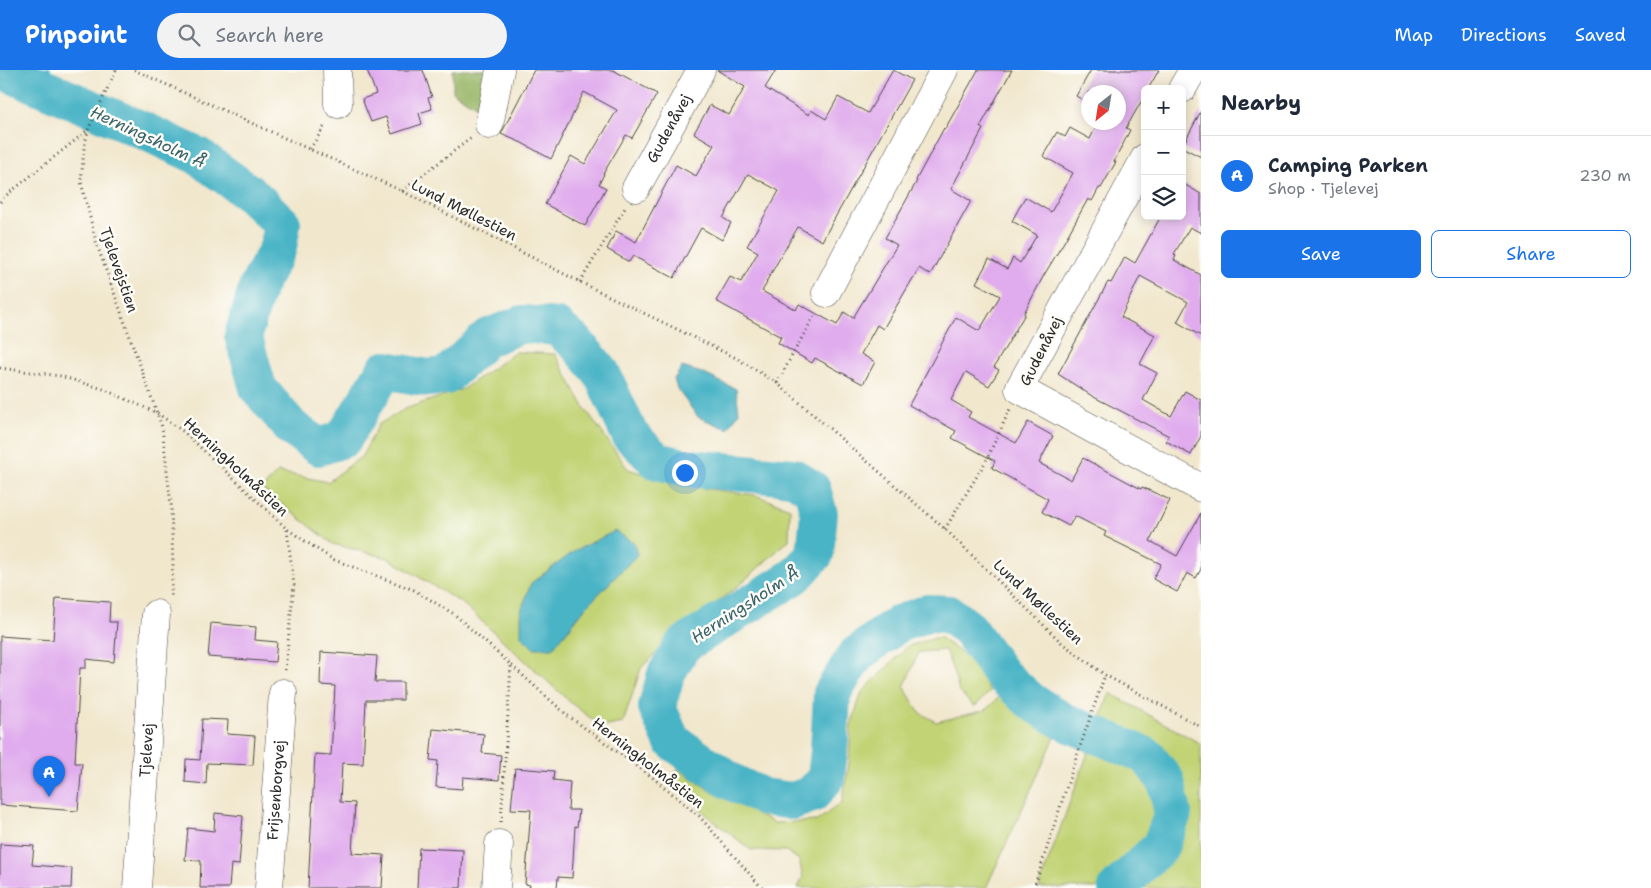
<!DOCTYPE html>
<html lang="en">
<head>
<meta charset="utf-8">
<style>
	:root { --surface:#fff; --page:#f2f2f3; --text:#1f2937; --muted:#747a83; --line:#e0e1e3; --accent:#1a73e8 }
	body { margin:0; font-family:"Shantell Sans",sans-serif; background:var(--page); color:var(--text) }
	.controls { position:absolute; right:15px; top:15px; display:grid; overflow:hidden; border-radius:8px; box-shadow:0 2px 12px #0003 }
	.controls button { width:45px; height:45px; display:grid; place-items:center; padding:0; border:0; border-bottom:1px solid var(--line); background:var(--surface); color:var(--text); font:25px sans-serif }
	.compass { position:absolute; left:1081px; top:15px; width:45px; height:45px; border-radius:50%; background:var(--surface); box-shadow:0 2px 12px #0003; rotate:210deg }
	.you { position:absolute; left:684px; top:402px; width:18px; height:18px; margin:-12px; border:4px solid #fff; border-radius:50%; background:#1a73e8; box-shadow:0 0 0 8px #1a73e833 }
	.badge { display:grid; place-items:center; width:32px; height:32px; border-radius:50%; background:var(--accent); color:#fff; font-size:16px; font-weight:700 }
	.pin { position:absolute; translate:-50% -41px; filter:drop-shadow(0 1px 2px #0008) }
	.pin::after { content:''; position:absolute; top:26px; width:18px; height:15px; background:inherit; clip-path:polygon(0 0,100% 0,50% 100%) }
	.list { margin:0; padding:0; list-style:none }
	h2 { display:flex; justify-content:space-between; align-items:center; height:65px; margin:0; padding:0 20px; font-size:21px }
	h2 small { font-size:16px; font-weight:400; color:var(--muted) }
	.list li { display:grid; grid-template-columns:32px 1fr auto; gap:15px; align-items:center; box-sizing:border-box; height:80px; padding:0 20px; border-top:1px solid var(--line) }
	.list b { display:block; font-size:19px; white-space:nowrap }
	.list p { margin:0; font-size:16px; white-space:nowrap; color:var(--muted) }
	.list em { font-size:16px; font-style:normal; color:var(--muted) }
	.actions { display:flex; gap:10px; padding:15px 20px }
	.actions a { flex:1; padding:11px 0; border:1px solid var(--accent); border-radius:8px; text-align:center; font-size:18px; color:var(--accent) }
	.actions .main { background:var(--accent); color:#fff }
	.icon { flex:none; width:28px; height:28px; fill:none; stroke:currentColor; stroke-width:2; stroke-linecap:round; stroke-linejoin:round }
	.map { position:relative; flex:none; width:1201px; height:818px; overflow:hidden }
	header { display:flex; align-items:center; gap:30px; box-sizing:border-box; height:70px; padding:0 25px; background:var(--accent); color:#fff }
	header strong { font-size:24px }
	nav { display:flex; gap:28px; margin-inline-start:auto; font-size:18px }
	.search { width:350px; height:45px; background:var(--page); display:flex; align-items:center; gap:12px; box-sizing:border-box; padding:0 18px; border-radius:28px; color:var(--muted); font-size:19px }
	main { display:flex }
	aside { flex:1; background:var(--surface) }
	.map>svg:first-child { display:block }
	.green { fill:#c1d375; stroke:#767f50; fill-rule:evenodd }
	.forest { fill:#98b566; stroke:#627048 }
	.water { fill:#49b4c6; stroke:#3a7078 }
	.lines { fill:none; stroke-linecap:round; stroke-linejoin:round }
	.stream { stroke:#49b4c6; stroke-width:6 }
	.river { stroke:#49b4c6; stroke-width:38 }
	.building { fill:#e0aced }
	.minor-casing { stroke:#494743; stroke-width:29 }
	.path { stroke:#494743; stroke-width:3; stroke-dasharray:1 4; stroke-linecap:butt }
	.minor { stroke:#fff; stroke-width:28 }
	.labels { text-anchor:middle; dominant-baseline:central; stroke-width:5; stroke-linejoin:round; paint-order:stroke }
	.street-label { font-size:15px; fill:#2b2b2b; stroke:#fdfcf7 }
	.water-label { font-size:16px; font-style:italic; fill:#376269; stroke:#fdfcf7 }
</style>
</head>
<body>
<header>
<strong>Pinpoint</strong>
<div class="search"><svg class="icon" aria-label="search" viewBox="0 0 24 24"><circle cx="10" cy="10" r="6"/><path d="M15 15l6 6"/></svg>Search here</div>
<nav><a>Map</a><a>Directions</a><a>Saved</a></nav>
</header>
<main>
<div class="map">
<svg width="1201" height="818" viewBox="0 0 1201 818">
	<rect width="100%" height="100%" fill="#fdfcf7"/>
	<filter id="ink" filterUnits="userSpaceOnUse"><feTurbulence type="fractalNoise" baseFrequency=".02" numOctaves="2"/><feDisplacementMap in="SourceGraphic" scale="10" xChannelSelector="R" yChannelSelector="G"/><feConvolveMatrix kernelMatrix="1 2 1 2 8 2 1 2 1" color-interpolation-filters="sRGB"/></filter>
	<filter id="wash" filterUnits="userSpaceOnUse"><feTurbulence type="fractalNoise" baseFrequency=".0096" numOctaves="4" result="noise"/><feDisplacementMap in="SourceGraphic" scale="20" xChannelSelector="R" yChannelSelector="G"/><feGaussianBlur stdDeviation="1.12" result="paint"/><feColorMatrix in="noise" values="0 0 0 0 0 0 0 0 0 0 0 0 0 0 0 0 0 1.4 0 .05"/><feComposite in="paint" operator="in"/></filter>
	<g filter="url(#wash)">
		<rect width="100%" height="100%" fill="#f1e7cd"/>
		<g class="green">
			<path d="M516 282 555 284 584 337 628 399 685 416 755 425 790 438 789 470 736 518 683 557 641 598 623 653 602 657 571 633 463 534 388 488 333 474 262 419 278 402 328 412 362 386 379 354 405 339 463 319ZM585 538 566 563 521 566Z"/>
			<polygon points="939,567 975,593 990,622 974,637 959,621 953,601 945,580 919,582 904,617 919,642 936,652 986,640 999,627 1055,667 986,818 798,818 803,807 799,790 786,781 751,780 710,748 669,710 678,699 712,722 775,753 817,751 842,732 849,694 851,655 862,622 908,576"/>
			<polygon points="1110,623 1201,674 1201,818 1039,818 1042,808"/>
		</g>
		<polygon class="forest" points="453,0 494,0 485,42 453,22"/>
		<g class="water">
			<polygon points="682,297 702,303 736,319 739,342 728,359 698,347 677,319 674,309"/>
			<polygon points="615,461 634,473 637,485 585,538 553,578 533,578 521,566 521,541 531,513 576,480"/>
		</g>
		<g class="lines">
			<polyline class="stream" points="48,0 52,21"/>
			<polyline class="river" points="1,0 140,59 198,86 252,125 282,154 278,178 258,216 243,265 258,318 292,358 319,377 343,369 385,300 428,308 446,306 487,268 522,254 557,257 578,275 601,302 630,365 657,391 688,398 793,407 812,419 819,444 815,484 795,506 683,575 666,604 657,637 672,671 730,711 763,727 793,731 812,724 826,708 829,681 832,623 856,585 898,554 928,543 949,544 969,559 1002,605 1032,632 1063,651 1147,686 1166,711 1173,744 1160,777 1117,818"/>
		</g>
		<g id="blocks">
			<g class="building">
				<polygon points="367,0 423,0 432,27 428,28 432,39 419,43 422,54 392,64 386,47 371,52 362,29 376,24"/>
				<polygon points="534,0 613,0 657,24 632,68 626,65 603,104 604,104 599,114 606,118 585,156 545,134 571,86 585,94 617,40 584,22 551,89 522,73 501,64"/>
				<polygon points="717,0 776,0 765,18 809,45 811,40 826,49 838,27 868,43 893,0 912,10 822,171 798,157 766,212 767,213 762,221 796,240 799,234 837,255 844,242 853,248 897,175 885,168 917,111 916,110 944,58 945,59 978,0 1012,0 980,57 983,59 951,119 971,131 930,205 919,198 883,259 877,255 861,284 875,292 863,314 815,288 812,293 778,273 781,267 716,231 730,207 741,212 758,182 747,176 779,121 748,104 723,148 731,153 722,170 701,158 674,208 633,186 629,192 607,179 616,161 636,172 676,95 696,106 714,75 694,63 710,35 729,45 745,17"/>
				<polygon points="1091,0 1159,0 1148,19 1145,19 1145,25 1126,58 1130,60 1114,92 1116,92 1101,118 1099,118 1092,131 1088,129 1064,172 1044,205 1024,243 1025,244 994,297 999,300 989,316 966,302 951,330 971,342 968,347 1016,373 1028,352 1053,366 1039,393 1071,410 1083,388 1141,419 1142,417 1170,430 1150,471 1177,486 1201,443 1201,499 1196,508 1187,503 1177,522 1153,509 1161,494 1104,466 1106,462 1075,446 1069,456 1042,442 1048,429 992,398 995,391 952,368 956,361 909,335 956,247 979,261 1000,226 976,213 989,189 1007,199 1013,188 1020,193 1037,165 1012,151 1025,127 1051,142 1073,103 1043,86 1057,62 1065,67 1070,58 1090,69 1098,52 1118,52 1118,22 1088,22 1088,33 1076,26"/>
				<polygon points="1201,41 1201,87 1182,77"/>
				<polygon points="1182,113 1201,124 1201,163 1190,157 1174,184 1176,186 1174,190 1201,205 1201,266 1177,252 1188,232 1140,206 1121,247 1155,265 1140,294 1157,303 1143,330 1171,346 1185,321 1201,330 1201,366 1191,385 1166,371 1169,366 1092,326 1058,304 1108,212 1111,213 1125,187 1135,193 1161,146 1182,146"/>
				<polygon points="56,528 110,532 109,552 117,552 114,592 86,589 86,598 80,598 75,693 82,693 78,741 0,735 0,566 53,570"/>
				<polygon points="211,553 256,557 255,570 277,572 275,592 208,587"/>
				<polygon points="321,582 377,586 375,612 403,612 403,630 366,630 363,694 342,693 340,732 355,733 352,783 384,785 382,818 308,818 315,684 331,685 335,616 320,615"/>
				<polygon points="202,649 228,650 227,664 255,666 253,695 207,693 206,714 185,712 186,689 200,690"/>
				<polygon points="433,659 484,664 482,683 501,685 499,710 463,707 462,719 436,717 438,691 430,690"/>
				<polygon points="515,698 554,701 553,710 570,712 568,740 579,740 577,757 575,756 572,808 558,807 557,818 529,818 530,815 525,814 531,740 511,739"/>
				<polygon points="215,743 243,746 239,795 231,794 229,818 200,818 201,791 185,790 188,758 214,761"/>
				<polygon points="0,774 34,776 32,795 72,798 71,818 0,818"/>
				<polygon points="419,778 463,780 461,818 417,818"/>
			</g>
		</g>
	</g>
	<g filter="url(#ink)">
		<use href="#blocks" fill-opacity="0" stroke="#494743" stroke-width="1"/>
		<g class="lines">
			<g class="minor-casing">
				<g id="minor">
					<polyline points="337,0 338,34"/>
					<polyline points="1182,19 1193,0"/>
					<polyline points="489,55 500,0"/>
					<polyline points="1145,88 1019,319 1201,418"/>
					<path id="s1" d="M636 118 701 0"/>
					<polyline points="826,223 944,0"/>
					<path id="s2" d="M137 818 156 544"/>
					<path id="s3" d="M269 818 283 623"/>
					<polyline points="496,818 499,774"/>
				</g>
			</g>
			<g class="path">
				<polyline points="116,0 88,60 84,79 81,112 97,175 162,357 171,435 173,494 171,526"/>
				<polyline points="134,0 402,121 580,212 736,288 777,313 945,459 1062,573 1105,605 1201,657"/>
				<polyline points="310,79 326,54"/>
				<polyline points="402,121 471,68"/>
				<polyline points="0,132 3,128 88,60"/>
				<polyline points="580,212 625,138"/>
				<polyline points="0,298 60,306 103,319 157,343 184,362 287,459 332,489 414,520 454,544 567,645 652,707 699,746 762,818"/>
				<polyline points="777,313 815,244"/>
				<polyline points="945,459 986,391 1010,339"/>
				<polyline points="285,600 294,515 287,460"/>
				<polyline points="501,752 511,596"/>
				<polyline points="1034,818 1074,694 1105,605"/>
			</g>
			<use href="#minor" class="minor"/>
		</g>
	</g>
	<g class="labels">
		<g class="street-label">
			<text stroke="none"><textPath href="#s1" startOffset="68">Gudenåvej</textPath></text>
			<text transform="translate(464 140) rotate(27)">Lund Møllestien</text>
			<text transform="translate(119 200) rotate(71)">Tjelevejstien</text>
			<text transform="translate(1041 281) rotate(-63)">Gudenåvej</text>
			<text transform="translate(236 397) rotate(43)">Herningholmåstien</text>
			<text transform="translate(1038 532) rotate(43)">Lund Møllestien</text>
			<text stroke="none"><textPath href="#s2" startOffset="138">Tjelevej</textPath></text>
			<text transform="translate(648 693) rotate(38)">Herningholmåstien</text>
			<text stroke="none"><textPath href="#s3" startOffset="98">Frijsenborgvej</textPath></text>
		</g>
		<g class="water-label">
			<text transform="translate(148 67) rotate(25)">Herningsholm Å</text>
			<text transform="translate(745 535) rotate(-33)">Herningsholm Å</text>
		</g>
	</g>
</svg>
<div class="controls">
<button>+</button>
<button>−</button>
<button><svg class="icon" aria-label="layers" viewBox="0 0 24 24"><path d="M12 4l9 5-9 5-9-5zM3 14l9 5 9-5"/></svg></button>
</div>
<svg class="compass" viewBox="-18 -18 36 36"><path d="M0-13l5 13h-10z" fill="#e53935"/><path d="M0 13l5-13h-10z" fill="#747a83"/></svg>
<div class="you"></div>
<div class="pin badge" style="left:49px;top:727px">A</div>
</div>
<aside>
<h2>Nearby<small></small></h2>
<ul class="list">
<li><span class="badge">A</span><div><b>Camping Parken</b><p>Shop · Tjelevej</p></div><em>230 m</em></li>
</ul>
<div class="actions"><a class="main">Save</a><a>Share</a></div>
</aside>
</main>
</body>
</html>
